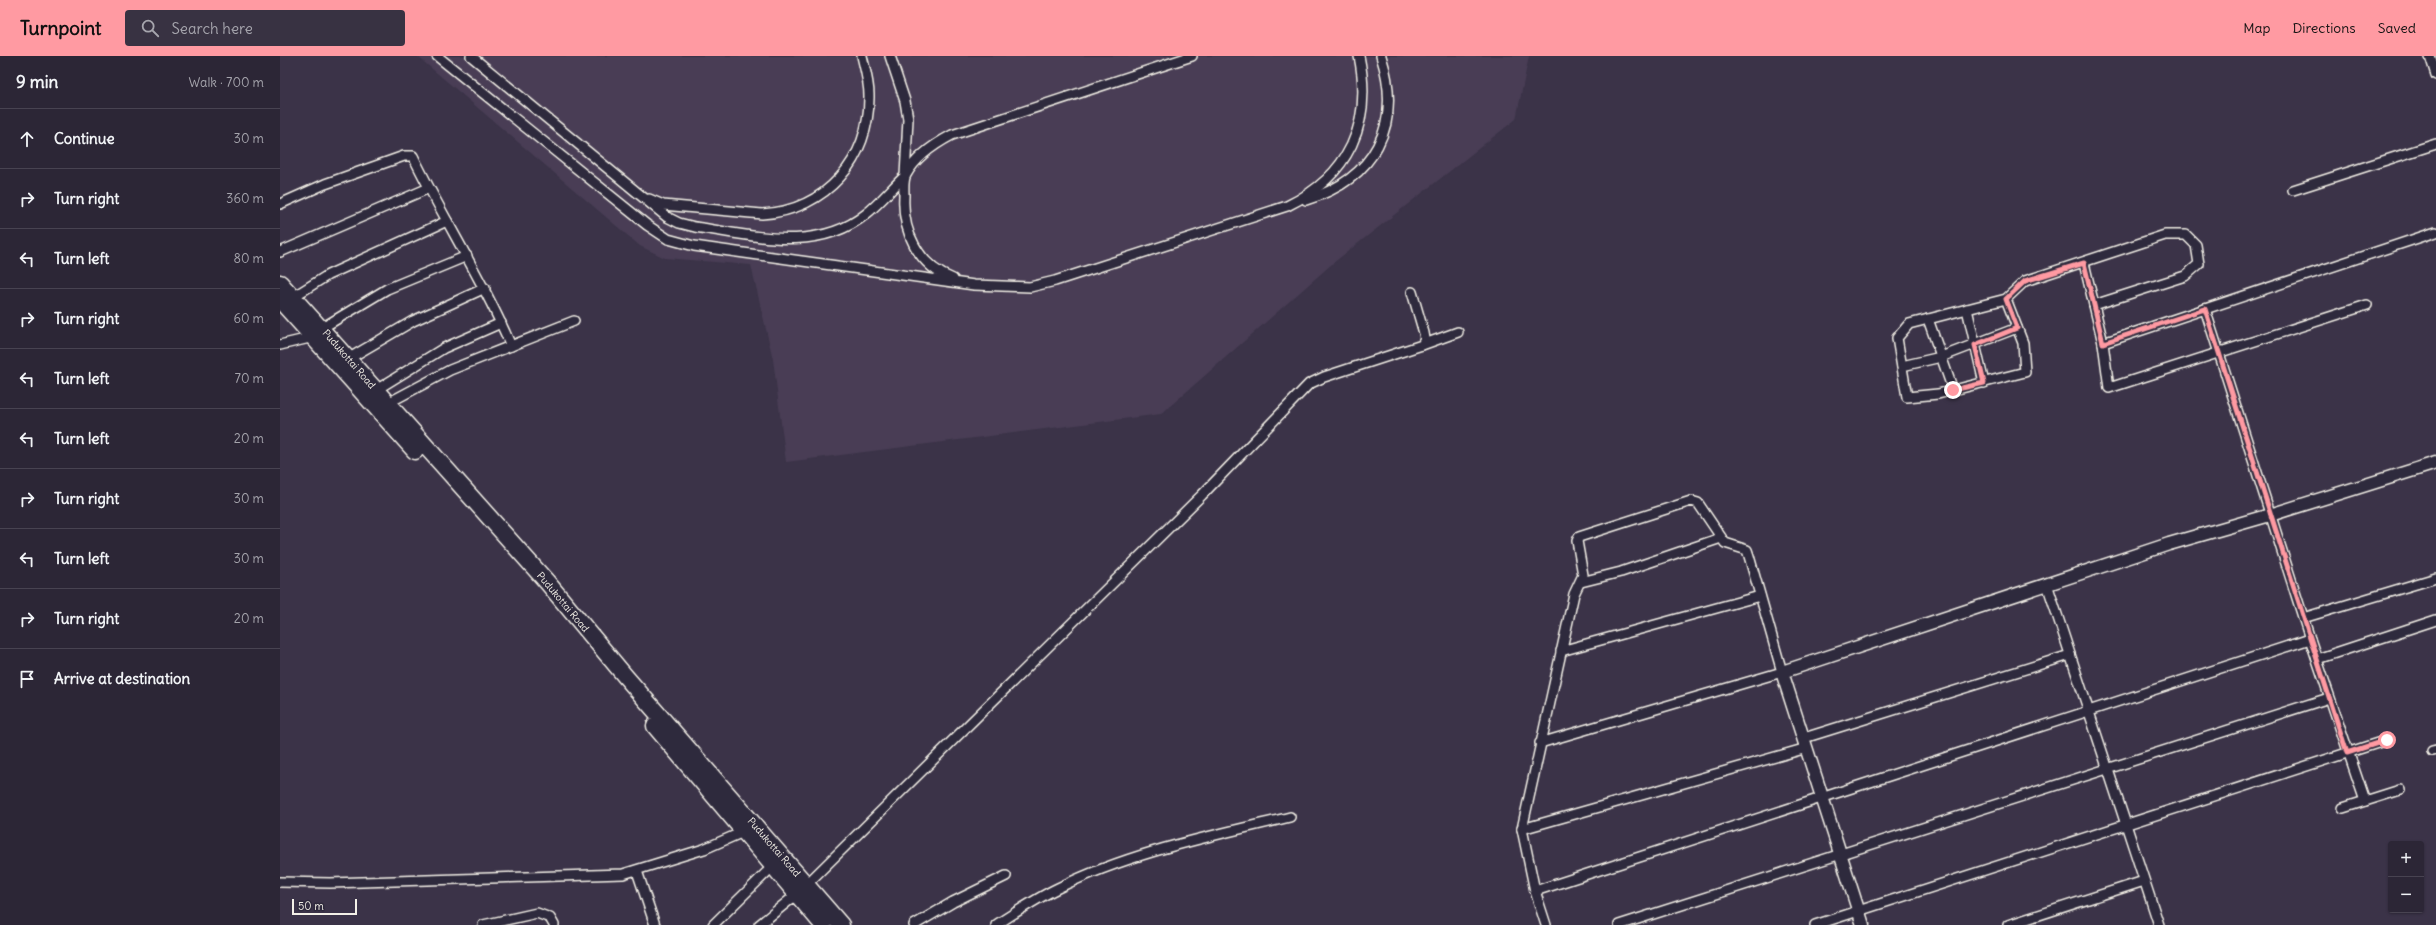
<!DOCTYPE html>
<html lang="en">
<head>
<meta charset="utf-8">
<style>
	:root { --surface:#2c2636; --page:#383242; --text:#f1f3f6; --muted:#a6a5ad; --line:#484351; --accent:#ff9aa2 }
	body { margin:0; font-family:Delius,sans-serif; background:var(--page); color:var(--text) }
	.controls { position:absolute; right:12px; bottom:12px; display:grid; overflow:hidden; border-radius:4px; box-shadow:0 1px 3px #0004 }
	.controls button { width:36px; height:36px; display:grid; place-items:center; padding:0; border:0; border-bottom:1px solid var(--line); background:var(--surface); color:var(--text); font:20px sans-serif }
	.scale { position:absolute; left:12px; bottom:10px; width:65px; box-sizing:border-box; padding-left:4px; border:2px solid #f4f1e8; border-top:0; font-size:11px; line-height:14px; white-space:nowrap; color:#f4f1e8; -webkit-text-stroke:3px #2f2a3d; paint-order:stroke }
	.stop { position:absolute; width:12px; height:12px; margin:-9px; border:3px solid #ff9aa2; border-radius:50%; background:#fff }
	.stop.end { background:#ff9aa2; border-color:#fff; box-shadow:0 1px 4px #0008 }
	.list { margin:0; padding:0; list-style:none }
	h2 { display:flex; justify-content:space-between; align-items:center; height:52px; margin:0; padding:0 16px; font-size:17px }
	h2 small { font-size:13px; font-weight:400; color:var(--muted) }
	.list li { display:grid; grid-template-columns:26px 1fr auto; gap:12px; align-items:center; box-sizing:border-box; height:60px; padding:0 16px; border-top:1px solid var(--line) }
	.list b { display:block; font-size:15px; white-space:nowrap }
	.list em { font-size:13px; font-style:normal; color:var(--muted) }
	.icon { flex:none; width:22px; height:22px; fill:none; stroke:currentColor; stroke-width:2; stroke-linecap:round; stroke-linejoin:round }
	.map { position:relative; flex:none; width:2156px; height:869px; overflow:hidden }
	header { display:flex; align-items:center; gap:24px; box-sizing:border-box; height:56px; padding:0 20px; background:var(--accent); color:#111 }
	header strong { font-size:19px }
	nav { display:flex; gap:22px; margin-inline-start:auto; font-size:14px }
	.search { width:280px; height:36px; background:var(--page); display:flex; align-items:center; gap:10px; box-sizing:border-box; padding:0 14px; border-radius:4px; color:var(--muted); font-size:15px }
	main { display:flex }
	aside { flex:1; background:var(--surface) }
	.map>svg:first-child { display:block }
	.built { fill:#493e55 }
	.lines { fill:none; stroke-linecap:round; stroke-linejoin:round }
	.minor-casing { stroke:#f4f1e8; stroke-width:12 }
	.tertiary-casing { stroke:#f4f1e8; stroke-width:15 }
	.trunk-casing { stroke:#f4f1e8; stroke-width:19 }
	.minor { stroke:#2f2a3d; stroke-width:9 }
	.tertiary { stroke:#2f2a3d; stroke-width:12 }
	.trunk { stroke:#2f2a3d; stroke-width:16 }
	.route { stroke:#ff9aa2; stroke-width:5 }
	.labels { text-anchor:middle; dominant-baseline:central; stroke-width:3; stroke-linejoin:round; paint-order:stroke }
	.street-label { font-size:10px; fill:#f4f1e8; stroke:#2f2a3d }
</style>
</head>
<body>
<header>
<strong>Turnpoint</strong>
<div class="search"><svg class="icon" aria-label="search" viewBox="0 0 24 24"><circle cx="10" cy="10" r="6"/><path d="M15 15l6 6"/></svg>Search here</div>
<nav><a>Map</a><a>Directions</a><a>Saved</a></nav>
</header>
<main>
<aside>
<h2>9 min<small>Walk · 700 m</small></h2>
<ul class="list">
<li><svg class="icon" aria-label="ahead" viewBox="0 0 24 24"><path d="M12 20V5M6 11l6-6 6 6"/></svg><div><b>Continue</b></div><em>30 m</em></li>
<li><svg class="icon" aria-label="right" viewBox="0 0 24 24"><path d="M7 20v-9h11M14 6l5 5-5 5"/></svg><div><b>Turn right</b></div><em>360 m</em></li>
<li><svg class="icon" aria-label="left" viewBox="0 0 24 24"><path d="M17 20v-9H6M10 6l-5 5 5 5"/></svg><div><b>Turn left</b></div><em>80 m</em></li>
<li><svg class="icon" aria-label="right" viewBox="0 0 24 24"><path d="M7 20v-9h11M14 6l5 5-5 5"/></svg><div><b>Turn right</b></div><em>60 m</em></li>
<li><svg class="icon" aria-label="left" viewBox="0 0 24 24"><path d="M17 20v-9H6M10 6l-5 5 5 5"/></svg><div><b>Turn left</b></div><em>70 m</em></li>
<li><svg class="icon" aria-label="left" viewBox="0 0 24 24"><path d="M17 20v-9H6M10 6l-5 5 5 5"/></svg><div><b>Turn left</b></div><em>20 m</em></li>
<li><svg class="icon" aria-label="right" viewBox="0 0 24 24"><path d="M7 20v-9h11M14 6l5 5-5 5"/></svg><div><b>Turn right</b></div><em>30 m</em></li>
<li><svg class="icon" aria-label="left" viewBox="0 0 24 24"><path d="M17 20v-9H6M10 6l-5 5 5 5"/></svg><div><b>Turn left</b></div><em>30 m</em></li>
<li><svg class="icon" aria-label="right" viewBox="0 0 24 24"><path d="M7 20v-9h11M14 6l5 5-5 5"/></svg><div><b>Turn right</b></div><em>20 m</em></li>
<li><svg class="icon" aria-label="arrive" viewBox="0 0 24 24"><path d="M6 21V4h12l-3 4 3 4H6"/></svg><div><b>Arrive at destination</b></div></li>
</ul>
</aside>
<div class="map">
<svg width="2156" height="869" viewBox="0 0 2156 869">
	<rect width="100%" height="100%" fill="#3b3348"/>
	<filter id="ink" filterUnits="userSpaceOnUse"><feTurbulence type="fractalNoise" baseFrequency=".025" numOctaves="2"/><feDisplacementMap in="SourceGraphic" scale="8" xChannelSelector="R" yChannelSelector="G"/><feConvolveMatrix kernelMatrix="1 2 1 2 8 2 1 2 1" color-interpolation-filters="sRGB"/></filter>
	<g filter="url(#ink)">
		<polygon class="built" points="137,0 1249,0 1236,63 1053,207 881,358 506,406 493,303 471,209 385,202 360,190"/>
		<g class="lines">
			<g class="minor-casing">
				<g id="minor">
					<path d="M157 0 367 169 388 183 414 190 694 229 750 231 775 225 1007 150C1069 120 1093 68 1079 0"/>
					<path d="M191 0 387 161 399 167 415 171C471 179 537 198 586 158 600 147 612 132 625 120L628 63 625 45 610 0"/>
					<polyline points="2150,0 2156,19"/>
					<polyline points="2013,134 2156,88"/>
					<path d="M369 143 383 149 482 158C546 154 590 104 589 39 589 26 585 13 582 0"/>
					<path d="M1026 144C1095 123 1123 69 1101 0"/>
					<path d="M0 148 45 128 124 100H133C164 164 203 224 231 290"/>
					<polyline points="0,196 149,132"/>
					<polyline points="1804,207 1823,287 1829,332 2087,249"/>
					<path d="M673 223C638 210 622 175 624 140 624 134 623 124 626 119 635 102 655 88 672 79L912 0"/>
					<polyline points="13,241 48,219 167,165"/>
					<polyline points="1726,243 1743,287 1745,316 1658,338 1627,341 1617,282 1629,268 1726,243 1745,225 1885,179 1906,179 1916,189 1919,208 1905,220 1814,249"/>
					<polyline points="1687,253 1704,327"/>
					<polyline points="1925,253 2030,583 2085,745"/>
					<polyline points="1648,263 1673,334"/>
					<polyline points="42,272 107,233 187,200"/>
					<polyline points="1823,287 2156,176"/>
					<polyline points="0,289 34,281"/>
					<polyline points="1142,289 1178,276"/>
					<polyline points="68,303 133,265 205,232"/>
					<polyline points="1622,310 1661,301 1737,272"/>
					<polyline points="96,334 164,292 221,267"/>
					<polyline points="108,347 170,314 294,265"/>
					<polyline points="1301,526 1341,516 1441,482"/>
					<polyline points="1767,528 1879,869"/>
					<polyline points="2023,562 2156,522"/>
					<polyline points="1281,595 1480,540"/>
					<polyline points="2037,603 2156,564"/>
					<polyline points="1524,682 1790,599"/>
					<polyline points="1260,687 1502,616 1469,500 1467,494 1445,487 1418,447 1411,445 1299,481 1297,485 1303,519 1294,538 1242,773 1255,835 1266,869"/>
					<polyline points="2152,695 2156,694"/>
					<polyline points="2063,752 2120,734"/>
					<polyline points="1242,773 1527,692"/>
					<polyline points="357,815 375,869"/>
					<polyline points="0,826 50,827 343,818 424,793 463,776"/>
					<polyline points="527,828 922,439 1029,328 1044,321 1142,289 1145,283 1144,277 1132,236"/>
					<polyline points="1255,835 2030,583"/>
					<polyline points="203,869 257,857 270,862 274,869"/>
					<polyline points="433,869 493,810"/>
					<polyline points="479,869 517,838"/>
					<polyline points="634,869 673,846 726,820"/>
					<path d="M716 869C736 856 757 842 778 832 851 796 932 780 1010 761"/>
					<polyline points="1339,869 2049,642"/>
					<polyline points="1535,869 2107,684"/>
					<polyline points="1728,869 1864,825"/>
				</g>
			</g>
			<g class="tertiary-casing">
				<polyline id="tertiary" points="1583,869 1502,616 1889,488 1990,459 2156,407"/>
			</g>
			<g class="trunk-casing">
				<g id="trunk">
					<polyline points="0,227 267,526 345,620 561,869"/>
					<polyline points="0,244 135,395"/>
					<polyline points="375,670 543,869"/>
				</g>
			</g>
			<use href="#minor" class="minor"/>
			<use href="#tertiary" class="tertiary"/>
			<use href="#trunk" class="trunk"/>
		</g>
	</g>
	<g class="lines" filter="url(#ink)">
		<polyline class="route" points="1673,334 1704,327 1695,289 1737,272 1726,243 1745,225 1804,207 1823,287 1925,253 2067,697 2107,684"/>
	</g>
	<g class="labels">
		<g class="street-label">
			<text transform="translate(69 303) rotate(49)">Pudukottai Road</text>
			<text transform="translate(283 546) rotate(50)">Pudukottai Road</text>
			<text transform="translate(494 791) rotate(49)">Pudukottai Road</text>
		</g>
	</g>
</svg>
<div class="controls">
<button>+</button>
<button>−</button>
</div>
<div class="scale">50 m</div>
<div class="stop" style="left:2107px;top:684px"></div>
<div class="stop end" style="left:1673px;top:334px"></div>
</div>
</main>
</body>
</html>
